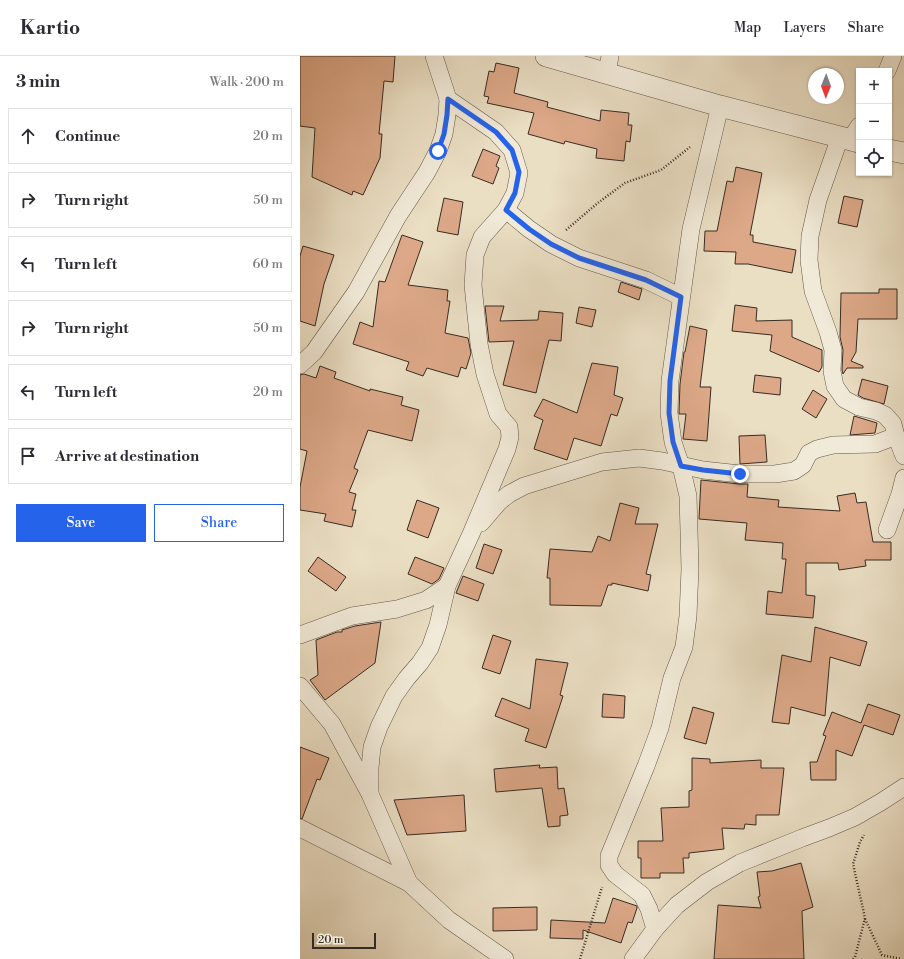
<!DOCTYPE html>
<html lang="en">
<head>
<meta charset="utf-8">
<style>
	:root { --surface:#fff; --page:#f7f7f7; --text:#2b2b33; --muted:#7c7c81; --line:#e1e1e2; --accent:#2563eb }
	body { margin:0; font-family:"Libre Bodoni",serif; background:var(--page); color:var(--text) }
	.controls { position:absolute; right:12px; top:12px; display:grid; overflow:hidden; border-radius:0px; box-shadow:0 1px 3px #0004 }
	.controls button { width:36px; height:36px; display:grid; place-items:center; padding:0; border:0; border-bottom:1px solid var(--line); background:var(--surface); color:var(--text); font:20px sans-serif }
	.compass { position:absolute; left:508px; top:12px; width:36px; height:36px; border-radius:50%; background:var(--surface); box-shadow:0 1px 3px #0004; rotate:181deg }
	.scale { position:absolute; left:12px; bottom:10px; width:64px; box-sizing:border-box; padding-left:4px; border:2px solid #372c23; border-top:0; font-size:11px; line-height:14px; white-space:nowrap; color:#372c23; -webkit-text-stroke:3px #f1ead8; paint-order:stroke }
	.stop { position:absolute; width:12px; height:12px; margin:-9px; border:3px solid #2563eb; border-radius:50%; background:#fff }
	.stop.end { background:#2563eb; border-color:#fff; box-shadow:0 1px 4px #0008 }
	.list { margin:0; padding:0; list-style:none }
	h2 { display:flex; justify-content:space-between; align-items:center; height:52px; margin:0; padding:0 16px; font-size:17px }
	h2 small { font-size:13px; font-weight:400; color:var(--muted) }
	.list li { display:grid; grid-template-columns:26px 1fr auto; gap:12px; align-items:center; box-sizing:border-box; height:56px; margin:0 8px 8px; padding:0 8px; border:1px solid var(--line); border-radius:0px }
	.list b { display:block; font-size:15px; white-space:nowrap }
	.list em { font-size:13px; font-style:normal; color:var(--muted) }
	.actions { display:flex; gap:8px; padding:12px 16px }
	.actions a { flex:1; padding:9px 0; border:1px solid var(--accent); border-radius:0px; text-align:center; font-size:14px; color:var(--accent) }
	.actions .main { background:var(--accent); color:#fff }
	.icon { flex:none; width:22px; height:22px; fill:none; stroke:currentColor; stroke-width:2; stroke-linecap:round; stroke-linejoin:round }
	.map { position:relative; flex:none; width:604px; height:903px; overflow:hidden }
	header { display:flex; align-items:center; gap:24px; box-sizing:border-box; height:56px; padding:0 20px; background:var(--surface); border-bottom:1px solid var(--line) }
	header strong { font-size:19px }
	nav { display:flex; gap:22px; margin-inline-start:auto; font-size:14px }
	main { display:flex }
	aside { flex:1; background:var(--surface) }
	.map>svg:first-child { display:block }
	.building { fill:#dca888; stroke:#372c23 }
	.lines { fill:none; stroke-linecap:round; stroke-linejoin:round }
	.minor-casing { stroke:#64584b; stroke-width:18 }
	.tertiary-casing { stroke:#64584b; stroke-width:22 }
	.path { stroke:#372c23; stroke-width:2.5; stroke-dasharray:1 2; stroke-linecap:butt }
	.minor { stroke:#f1ead8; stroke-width:17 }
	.tertiary { stroke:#f1ead8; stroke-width:21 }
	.route { stroke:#2563eb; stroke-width:5 }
</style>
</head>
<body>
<header>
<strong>Kartio</strong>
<nav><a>Map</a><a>Layers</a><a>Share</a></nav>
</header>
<main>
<aside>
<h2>3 min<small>Walk · 200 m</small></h2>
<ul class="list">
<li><svg class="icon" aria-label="ahead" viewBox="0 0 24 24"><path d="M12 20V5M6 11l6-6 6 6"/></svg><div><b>Continue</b></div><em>20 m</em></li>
<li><svg class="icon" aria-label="right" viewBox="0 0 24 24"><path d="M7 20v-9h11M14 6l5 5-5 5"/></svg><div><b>Turn right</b></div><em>50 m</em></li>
<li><svg class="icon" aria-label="left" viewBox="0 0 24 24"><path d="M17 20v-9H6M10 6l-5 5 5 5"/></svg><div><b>Turn left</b></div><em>60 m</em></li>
<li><svg class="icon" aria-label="right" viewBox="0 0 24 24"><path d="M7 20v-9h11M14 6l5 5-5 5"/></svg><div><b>Turn right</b></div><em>50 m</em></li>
<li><svg class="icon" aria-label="left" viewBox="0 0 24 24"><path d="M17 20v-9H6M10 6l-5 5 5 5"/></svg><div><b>Turn left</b></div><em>20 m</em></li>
<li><svg class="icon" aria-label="arrive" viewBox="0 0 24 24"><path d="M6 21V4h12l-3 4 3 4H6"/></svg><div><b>Arrive at destination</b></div></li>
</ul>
<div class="actions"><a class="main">Save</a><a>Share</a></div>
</aside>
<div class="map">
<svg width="604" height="903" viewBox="0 0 604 903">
	<rect width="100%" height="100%" fill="#eadec3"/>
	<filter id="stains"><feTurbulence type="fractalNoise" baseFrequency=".005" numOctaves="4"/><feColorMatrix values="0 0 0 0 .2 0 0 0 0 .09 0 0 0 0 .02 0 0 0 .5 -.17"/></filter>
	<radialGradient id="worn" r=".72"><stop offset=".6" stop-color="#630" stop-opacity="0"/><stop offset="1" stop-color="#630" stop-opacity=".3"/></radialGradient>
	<g class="building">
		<polygon points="0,0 95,0 93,26 84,25 79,78 82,78 80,102 63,139 53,135 52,139 12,121 15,72 0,70"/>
		<polygon points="196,7 219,12 214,37 248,46 247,51 300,65 301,54 329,57 328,69 332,69 330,86 326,85 324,105 296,102 297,93 265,85 264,88 228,78 234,57 187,47 189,41 184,40 189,15 194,16"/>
		<polygon points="183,93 200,100 196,110 199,112 193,128 172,120"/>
		<polygon points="436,111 462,117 450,179 453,179 453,186 496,194 492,217 448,208 435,208 436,196 404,195 405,175 417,175 427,125 433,126"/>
		<polygon points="544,140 563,144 557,171 538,167"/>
		<polygon points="144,142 163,146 158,179 137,175"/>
		<polygon points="102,179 123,186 108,229 148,234 147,245 150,245 145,277 168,282 171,297 166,313 161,311 158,321 127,312 123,320 106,314 109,306 53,288 60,266 73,271 79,225 85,226"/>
		<polygon points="3,190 34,199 24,228 15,270 0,265 0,200"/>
		<polygon points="321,226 342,233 339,244 318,236"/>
		<polygon points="579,233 597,233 597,263 558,263 556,296 551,305 563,310 563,312 547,312 543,318 542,314 543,294 540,281 541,237 579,237"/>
		<polygon points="435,249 457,252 456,265 492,264 492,281 522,294 522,311 519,316 470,295 472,279 432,275"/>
		<polygon points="185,250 204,250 200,265 238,264 239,255 263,257 261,285 249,284 236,337 203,329 214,285 189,286"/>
		<polygon points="279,251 296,254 292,271 276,267"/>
		<polygon points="390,270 407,274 400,331 411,331 407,385 383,383 386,358 379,358 379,356 380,328 384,296 385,296"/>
		<polygon points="292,307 318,311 314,339 323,342 317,360 311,358 301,390 274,382 267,404 234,393 243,364 234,360 243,343 277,357"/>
		<polygon points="20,310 36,316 34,322 70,335 70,333 103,341 101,349 119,354 112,385 68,374 54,412 58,414 49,436 56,438 52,454 56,454 52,471 24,465 26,458 0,454 0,431 7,395 0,393 0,319 4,318 16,322"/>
		<polygon points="455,319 481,322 480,339 453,336"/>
		<polygon points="562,323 588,330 584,348 563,342 558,339"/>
		<polygon points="513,334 527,343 516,362 502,353"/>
		<polygon points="554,360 577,367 575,377 550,379"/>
		<polygon points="465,379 467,406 440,408 439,380"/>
		<polygon points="401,424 439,428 448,428 447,441 479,444 478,451 540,455 537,440 555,437 557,447 566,446 573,486 591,486 591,504 565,504 566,510 539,514 538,507 506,507 506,539 515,540 513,562 466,558 468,535 482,537 486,503 482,503 483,487 445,484 447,467 399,463"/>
		<polygon points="117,444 139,452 128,482 107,474"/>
		<polygon points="320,447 339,452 335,468 358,468 346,518 351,519 348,535 312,527 312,529 308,529 301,550 250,549 250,522 247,522 250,493 292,496 298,480 310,485"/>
		<polygon points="184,488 202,494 193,518 176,512"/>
		<polygon points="18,501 46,521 36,535 8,515"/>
		<polygon points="115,501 144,512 139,523 132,528 108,518"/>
		<polygon points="163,520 184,528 178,545 156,537"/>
		<polygon points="81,566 75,607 25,644 10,624 18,619 16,584 37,576 42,576 42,574 55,570"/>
		<polygon points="515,571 567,586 560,610 530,601 525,660 491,651 489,668 472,666 482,599 511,606"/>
		<polygon points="193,579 211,585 200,618 182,612"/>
		<polygon points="236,603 268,607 260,639 263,640 246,692 225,685 229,673 195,660 202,642 230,653"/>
		<polygon points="303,638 325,640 324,662 302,661"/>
		<polygon points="568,648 600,659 593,679 564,669 552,700 536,694 536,724 511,724 510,706 517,706 526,680 523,679 532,656 561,667"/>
		<polygon points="393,651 414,657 406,688 384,682"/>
		<polygon points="0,691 29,702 20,724 17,723 2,763 0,762"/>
		<polygon points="392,702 410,703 410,707 461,704 461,712 484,712 479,759 456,759 456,769 445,768 444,773 422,772 424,793 389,797 389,802 383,802 384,817 360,817 360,822 341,822 341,802 338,802 338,785 363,785 361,752 389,751 389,735 392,734"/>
		<polygon points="240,709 239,712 257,711 258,733 264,732 268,759 260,760 260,770 248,771 242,732 196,736 194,713"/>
		<polygon points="164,739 166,775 107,779 94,744"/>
		<polygon points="501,807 513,851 502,855 504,903 414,903 418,849 461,852 458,841 460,840 457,816 472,815"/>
		<polygon points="313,842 337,850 337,852 332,867 328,866 321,887 283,874 283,883 250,882 251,864 305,867"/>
		<polygon points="237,851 237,874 193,875 193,852"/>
	</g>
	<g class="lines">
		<g class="minor-casing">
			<g id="minor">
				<polyline points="587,15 593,0"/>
				<polyline points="307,17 310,0"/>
				<polyline points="540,81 518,144 510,180 509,204 513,235 528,276 533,294 532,315 535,330 544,343 559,351 576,355 585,359 593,368 596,380 604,400"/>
				<polyline points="550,84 559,70"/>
				<polyline points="206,154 229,173 251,188 279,202 346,224 381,241"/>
				<polyline points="0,309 14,296 56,236 98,160 127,116 138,95 144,78 147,59 148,43 134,0"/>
				<polyline points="181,467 199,446 209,438 224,430 302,406 339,402 362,405 403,414 440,418 475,418 494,415 503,409 509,397 517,393 533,389 575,388 596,380"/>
				<polyline points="587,474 600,438 604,422"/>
				<polyline points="0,579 52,560 97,553 126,544 147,530"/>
				<polyline points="0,630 32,668 70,738 109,827 149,864 205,903"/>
				<polyline points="70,738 70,712 72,691 79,671 94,640 107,622 120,607 130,592 138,569 147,530 171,478 207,393 210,381 209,371 198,358 185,318 179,288 173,229 175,199 182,181 206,154 215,137 219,117 212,94 196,76 148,43"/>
				<polyline points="0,772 109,827"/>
				<polyline points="355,873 349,853 342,839 315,818 309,809 309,800 346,710 360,672 372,622 384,591 388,560 390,513 389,475 388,440 381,410 373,386 369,357 370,325 391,173 420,50"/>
				<polyline points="333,903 355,873 377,849 407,826 440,807 502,782 529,772 555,761 581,746 604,731"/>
			</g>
		</g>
		<g class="tertiary-casing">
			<g id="tertiary">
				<polyline points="246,0 420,50 559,86"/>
				<polyline points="589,94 604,97"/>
			</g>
		</g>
		<g class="path">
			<polyline points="266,174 299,146 325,127 361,114 390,91"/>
			<polyline points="565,863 582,899 601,903"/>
			<polyline points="280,903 302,831"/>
			<polyline points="553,903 555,901 565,862 553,808 560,786 564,779"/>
		</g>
		<use href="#minor" class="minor"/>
		<use href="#tertiary" class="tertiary"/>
	</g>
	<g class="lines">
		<polyline class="route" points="138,95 144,78 147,59 148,43 196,76 212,94 219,116 215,137 206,154 229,173 251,188 279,202 346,224 381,241 370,325 369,357 373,386 381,410 403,414 440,418"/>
	</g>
	<rect width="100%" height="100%" filter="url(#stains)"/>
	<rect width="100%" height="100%" fill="url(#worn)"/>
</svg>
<div class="controls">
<button>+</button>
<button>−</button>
<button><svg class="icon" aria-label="locate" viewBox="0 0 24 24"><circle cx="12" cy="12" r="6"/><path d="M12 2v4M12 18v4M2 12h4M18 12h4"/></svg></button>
</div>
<svg class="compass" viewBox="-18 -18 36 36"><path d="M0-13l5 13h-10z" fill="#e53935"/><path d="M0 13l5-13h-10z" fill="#7c7c81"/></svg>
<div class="scale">20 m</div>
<div class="stop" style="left:138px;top:95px"></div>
<div class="stop end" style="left:440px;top:418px"></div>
</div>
</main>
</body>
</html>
